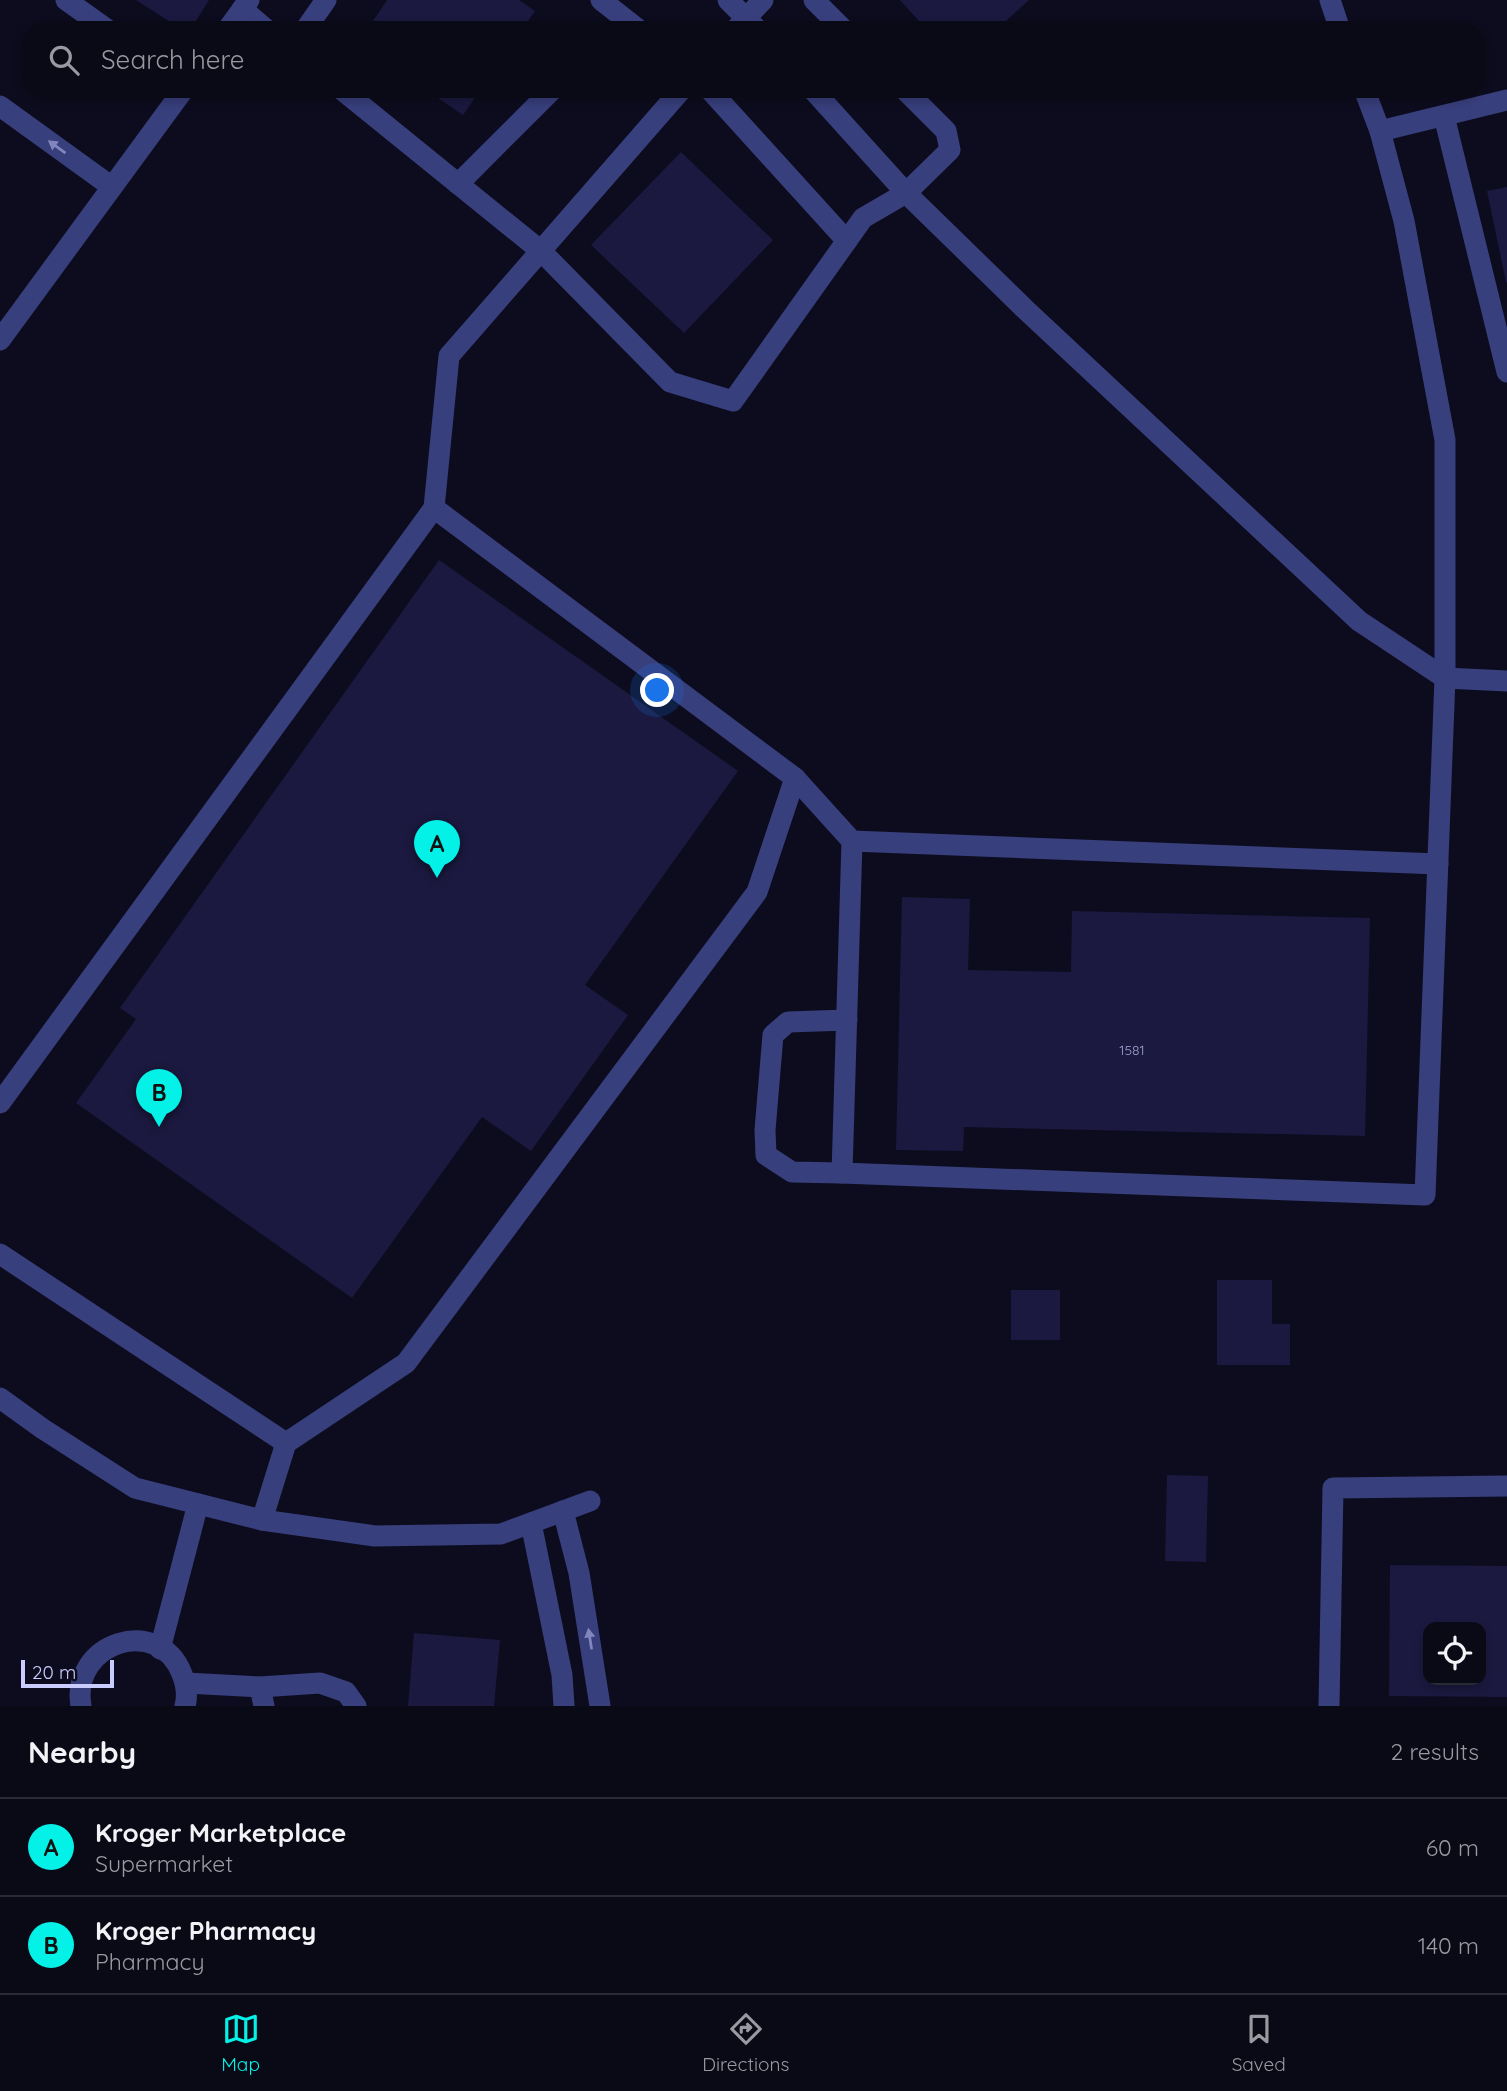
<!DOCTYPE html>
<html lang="en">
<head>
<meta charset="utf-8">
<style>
	:root { --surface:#0a0916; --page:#13121f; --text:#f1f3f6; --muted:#999aa1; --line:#2a2a35; --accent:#04f1e8 }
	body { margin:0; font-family:Quicksand,sans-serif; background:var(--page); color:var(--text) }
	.controls { position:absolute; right:21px; bottom:21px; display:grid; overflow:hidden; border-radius:14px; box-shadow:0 4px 10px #0003 }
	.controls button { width:63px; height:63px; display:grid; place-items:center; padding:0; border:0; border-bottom:2px solid var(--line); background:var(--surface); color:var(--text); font:35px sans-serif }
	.scale { position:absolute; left:21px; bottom:18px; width:93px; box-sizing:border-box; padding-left:7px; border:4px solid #cbccfe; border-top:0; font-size:19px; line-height:24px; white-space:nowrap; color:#cbccfe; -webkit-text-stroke:5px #0d0c1e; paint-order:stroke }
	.you { position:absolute; left:658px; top:691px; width:24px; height:24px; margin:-18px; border:5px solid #fff; border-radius:50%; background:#1a73e8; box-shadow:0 0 0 10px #1a73e833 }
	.badge { display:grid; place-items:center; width:46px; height:46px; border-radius:50%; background:var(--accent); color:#111; font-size:23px; font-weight:700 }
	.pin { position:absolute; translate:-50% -58px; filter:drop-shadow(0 2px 4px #0008) }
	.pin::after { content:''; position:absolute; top:37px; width:24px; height:21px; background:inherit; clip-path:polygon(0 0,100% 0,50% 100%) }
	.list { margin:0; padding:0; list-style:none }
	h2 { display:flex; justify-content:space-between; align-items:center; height:91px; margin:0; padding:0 28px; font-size:30px }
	h2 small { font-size:23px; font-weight:400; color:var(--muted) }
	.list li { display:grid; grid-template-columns:46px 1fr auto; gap:21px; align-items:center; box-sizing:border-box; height:98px; padding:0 28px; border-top:2px solid var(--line) }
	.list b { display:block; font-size:26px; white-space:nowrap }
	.list p { margin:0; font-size:23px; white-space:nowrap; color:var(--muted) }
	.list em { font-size:23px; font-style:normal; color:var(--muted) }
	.icon { flex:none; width:38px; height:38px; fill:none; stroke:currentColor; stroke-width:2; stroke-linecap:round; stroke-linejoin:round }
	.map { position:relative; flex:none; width:1507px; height:1706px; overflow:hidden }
	.search { position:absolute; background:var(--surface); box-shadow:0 4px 10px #0003; left:21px; right:21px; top:21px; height:77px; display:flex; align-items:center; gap:18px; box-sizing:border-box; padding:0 24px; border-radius:28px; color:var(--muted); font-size:26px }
	.sheet { height:287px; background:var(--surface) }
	nav { display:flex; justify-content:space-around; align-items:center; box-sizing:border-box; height:98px; border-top:2px solid var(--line); background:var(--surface); font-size:19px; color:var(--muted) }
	nav a { display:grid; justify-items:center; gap:4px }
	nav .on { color:var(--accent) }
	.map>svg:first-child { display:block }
	.building { fill:#1b193f; fill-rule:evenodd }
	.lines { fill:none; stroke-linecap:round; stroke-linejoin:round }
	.minor { stroke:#383f7d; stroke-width:21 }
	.oneway { fill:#8286be }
	.labels { text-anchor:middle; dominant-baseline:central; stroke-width:7; stroke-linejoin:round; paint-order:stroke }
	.number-label { font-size:14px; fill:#9f9fce }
</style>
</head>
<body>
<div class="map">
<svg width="1507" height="1706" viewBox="0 0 1507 1706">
	<rect width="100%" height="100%" fill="#0d0c1e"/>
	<g class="building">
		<polygon points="136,0 209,0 190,30 183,30"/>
		<polygon points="387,0 519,0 535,11 522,30 367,30"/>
		<polygon points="900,0 1029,0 996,30 927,30"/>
		<polygon points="425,89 481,89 463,115"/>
		<polygon points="681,152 773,240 684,333 591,245"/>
		<polygon points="1507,187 1507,282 1506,282 1487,191"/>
		<polygon points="439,560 738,771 585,985 628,1015 531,1151 482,1117 352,1298 76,1103 136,1019 120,1008"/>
		<polygon points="902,897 970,899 968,970 1071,972 1072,911 1370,918 1365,1136 964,1127 963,1151 896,1150"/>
		<polygon points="1217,1280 1272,1280 1272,1324 1290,1324 1290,1365 1217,1365"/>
		<rect x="1011" y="1290" width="49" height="50"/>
		<polygon points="1167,1475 1208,1476 1206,1562 1165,1561"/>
		<path d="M1390 1565 1507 1566V1697L1389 1696ZM1428 1627H1481V1680H1428Z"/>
		<polygon points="414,1633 500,1640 494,1706 408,1706"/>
	</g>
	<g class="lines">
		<g class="minor">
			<polyline points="66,0 108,30"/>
			<polyline points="601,0 639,30"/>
			<polyline points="728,0 758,30"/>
			<polyline points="814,0 844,30"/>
			<polyline points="1330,0 1340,30"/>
			<polyline points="242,9 267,30"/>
			<polyline points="227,30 249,0"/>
			<polyline points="305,30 326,0"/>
			<polyline points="735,30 763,0"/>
			<polyline points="341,89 541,251 670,382 733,401 863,218 906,193 950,150 946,131 904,89"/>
			<polyline points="709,89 847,241"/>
			<polyline points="812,89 906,193 1027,311 1359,621 1445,678 1507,681"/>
			<polyline points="0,106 112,187"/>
			<polyline points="1444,116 1507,372"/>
			<polyline points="1380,131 1507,100"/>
			<polyline points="458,184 553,89"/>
			<polyline points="0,340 184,89"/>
			<polyline points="795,778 852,841 1438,864"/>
			<polyline points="852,841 842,1173 1425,1195 1445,678 1445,440 1404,221 1380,131 1364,89"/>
			<polyline points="0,1103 434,508"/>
			<polyline points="842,1173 792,1172 766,1155 765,1130 773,1035 788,1022 847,1020"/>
			<polyline points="0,1254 286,1443"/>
			<polyline points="0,1398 43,1429 135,1488 262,1520 375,1536 501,1534 590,1501"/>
			<polyline points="563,1511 579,1573 600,1706"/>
			<polyline points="262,1520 286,1443 406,1363 757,892 795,778 434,508 449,356 682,89"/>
			<polyline points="531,1523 562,1675 564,1706"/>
			<polyline points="160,1649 198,1504"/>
			<polyline points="186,1683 260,1687 264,1706"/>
			<polyline points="260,1687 320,1683 346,1692 356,1706"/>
			<path d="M81 1706C70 1642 159 1614 182 1674 186 1684 188 1695 185 1706"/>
			<polyline points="1329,1706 1333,1488 1507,1486"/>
		</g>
	</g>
	<defs><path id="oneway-solid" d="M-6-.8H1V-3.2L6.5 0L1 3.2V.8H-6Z" transform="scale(1.75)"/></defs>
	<g class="oneway">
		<use href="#oneway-solid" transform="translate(57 147) rotate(-144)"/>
		<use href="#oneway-solid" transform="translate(590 1639) rotate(-99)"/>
	</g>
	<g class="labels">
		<g class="number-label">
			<text x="1132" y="1050">1581</text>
		</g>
	</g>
</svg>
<div class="controls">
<button><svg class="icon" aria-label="locate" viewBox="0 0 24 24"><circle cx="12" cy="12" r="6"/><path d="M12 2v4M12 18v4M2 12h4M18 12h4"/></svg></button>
</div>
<div class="scale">20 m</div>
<div class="you"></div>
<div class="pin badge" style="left:437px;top:878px">A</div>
<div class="pin badge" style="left:159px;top:1127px">B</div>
<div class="search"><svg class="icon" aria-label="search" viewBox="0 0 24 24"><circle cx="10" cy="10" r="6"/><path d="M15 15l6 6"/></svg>Search here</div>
</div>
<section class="sheet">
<h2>Nearby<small>2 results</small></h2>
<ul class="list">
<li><span class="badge">A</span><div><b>Kroger Marketplace</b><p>Supermarket</p></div><em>60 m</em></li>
<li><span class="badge">B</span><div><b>Kroger Pharmacy</b><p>Pharmacy</p></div><em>140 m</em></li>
</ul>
</section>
<nav>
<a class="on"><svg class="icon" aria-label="map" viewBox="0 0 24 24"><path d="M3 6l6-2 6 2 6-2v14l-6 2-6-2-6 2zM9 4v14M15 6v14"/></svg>Map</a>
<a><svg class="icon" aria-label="directions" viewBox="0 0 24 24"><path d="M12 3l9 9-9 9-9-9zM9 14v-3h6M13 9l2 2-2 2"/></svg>Directions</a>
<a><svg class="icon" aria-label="saved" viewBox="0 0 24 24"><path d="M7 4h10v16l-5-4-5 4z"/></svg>Saved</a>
</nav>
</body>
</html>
